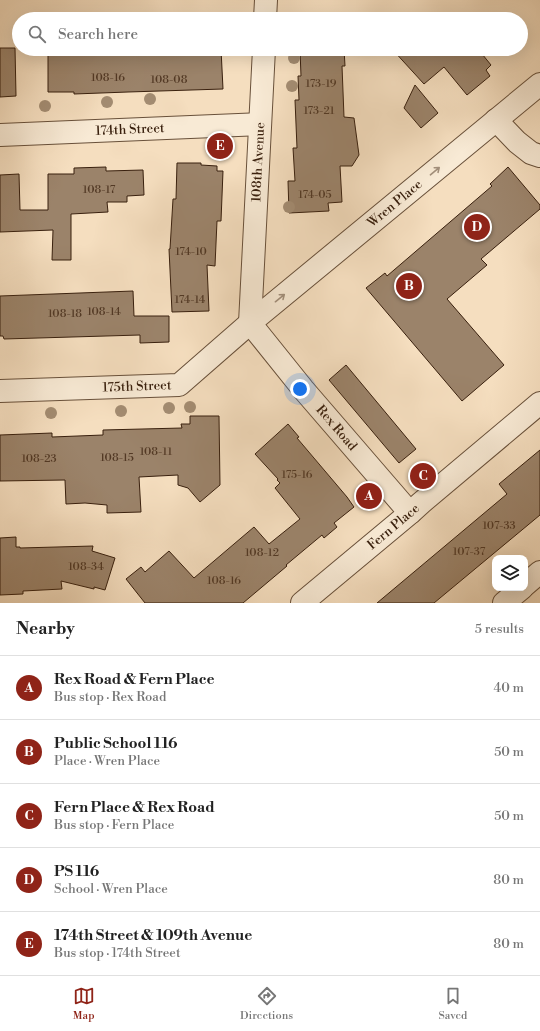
<!DOCTYPE html>
<html lang="en">
<head>
<meta charset="utf-8">
<style>
	:root { --surface:#fff; --page:#f6f6f6; --text:#222; --muted:#767676; --line:#e0e0e0; --accent:#8f2418 }
	body { margin:0; font-family:"Libre Bodoni",serif; background:var(--page); color:var(--text) }
	.controls { position:absolute; right:12px; bottom:12px; display:grid; overflow:hidden; border-radius:8px; box-shadow:0 4px 16px #0002 }
	.controls button { width:36px; height:36px; display:grid; place-items:center; padding:0; border:0; border-bottom:1px solid var(--line); background:var(--surface); color:var(--text); font:20px sans-serif }
	.you { position:absolute; left:300px; top:389px; width:14px; height:14px; margin:-10px; border:3px solid #fff; border-radius:50%; background:#1a73e8; box-shadow:0 0 0 6px #1a73e833 }
	.badge { display:grid; place-items:center; width:26px; height:26px; border-radius:50%; background:var(--accent); color:#fff; font-size:13px; font-weight:700 }
	.pin { position:absolute; translate:-50% -50%; border:2px solid #fff; box-shadow:0 1px 4px #0006 }
	.list { margin:0; padding:0; list-style:none }
	h2 { display:flex; justify-content:space-between; align-items:center; height:52px; margin:0; padding:0 16px; font-size:17px }
	h2 small { font-size:13px; font-weight:400; color:var(--muted) }
	.list li { display:grid; grid-template-columns:26px 1fr auto; gap:12px; align-items:center; box-sizing:border-box; height:64px; padding:0 16px; border-top:1px solid var(--line) }
	.list b { display:block; font-size:15px; white-space:nowrap }
	.list p { margin:0; font-size:13px; white-space:nowrap; color:var(--muted) }
	.list em { font-size:13px; font-style:normal; color:var(--muted) }
	.icon { flex:none; width:22px; height:22px; fill:none; stroke:currentColor; stroke-width:2; stroke-linecap:round; stroke-linejoin:round }
	.map { position:relative; flex:none; width:540px; height:603px; overflow:hidden }
	.search { position:absolute; background:var(--surface); box-shadow:0 4px 16px #0002; left:12px; right:12px; top:12px; height:44px; display:flex; align-items:center; gap:10px; box-sizing:border-box; padding:0 14px; border-radius:22px; color:var(--muted); font-size:15px }
	.sheet { height:372px; background:var(--surface) }
	nav { display:flex; justify-content:space-around; align-items:center; box-sizing:border-box; height:56px; border-top:1px solid var(--line); background:var(--surface); font-size:11px; color:var(--muted) }
	nav a { display:grid; justify-items:center; gap:2px }
	nav .on { color:var(--accent) }
	.map>svg:first-child { display:block }
	.building { fill:#9b836a; stroke:#39200e }
	.lines { fill:none; stroke-linecap:round; stroke-linejoin:round }
	.minor-casing { stroke:#68503a; stroke-width:24 }
	.minor { stroke:#f8ead5; stroke-width:22 }
	.tree { fill:#a38c72 }
	.oneway { stroke:#a28f7b }
	.labels { text-anchor:middle; dominant-baseline:central; stroke-width:3; stroke-linejoin:round; paint-order:stroke }
	.number-label { font-size:11px; fill:#523925 }
	.street-label { font-size:13px; fill:#39200e; stroke:#f8ead5 }
</style>
</head>
<body>
<div class="map">
<svg width="540" height="603" viewBox="0 0 540 603">
	<rect width="100%" height="100%" fill="#f5debf"/>
	<filter id="stains"><feTurbulence type="fractalNoise" baseFrequency=".005" numOctaves="4"/><feColorMatrix values="0 0 0 0 .2 0 0 0 0 .09 0 0 0 0 .02 0 0 0 .5 -.17"/></filter>
	<radialGradient id="worn" r=".72"><stop offset=".6" stop-color="#630" stop-opacity="0"/><stop offset="1" stop-color="#630" stop-opacity=".3"/></radialGradient>
	<g class="building">
		<polygon points="387,15 387,19 369,19 369,17"/>
		<polygon points="0,48 15,48 16,96 0,97"/>
		<polygon points="73,49 221,49 223,89 128,92 74,94 74,92 48,92 48,52 73,51"/>
		<polygon points="344,49 345,66 342,66 344,117 354,118 359,155 352,166 340,166 342,202 328,203 329,211 289,213 288,181 295,181 293,148 297,148 295,100 299,100 298,76 301,76 300,50"/>
		<polygon points="372,49 389,49 390,52 372,53"/>
		<polygon points="392,49 478,49 491,65 486,70 490,76 467,95 444,67 424,84"/>
		<polygon points="415,85 438,113 421,128 404,108"/>
		<polygon points="177,163 201,163 201,165 217,166 217,171 223,171 221,221 217,221 215,266 207,265 209,311 172,312 169,249 170,249 173,199 176,199"/>
		<polygon points="106,167 106,171 143,170 144,195 127,196 127,202 107,202 108,212 71,214 71,260 52,260 53,230 0,232 0,175 19,174 20,210 48,210 48,174 74,174 74,168"/>
		<polygon points="508,167 540,205 540,209 481,259 487,265 447,299 504,365 462,401 366,288 385,273 387,276 492,186 490,184"/>
		<polygon points="133,291 134,316 169,316 169,342 140,343 140,335 4,339 3,336 0,336 0,296"/>
		<polygon points="346,365 416,449 399,463 329,380"/>
		<polygon points="190,416 219,416 220,485 200,502 188,488 178,485 178,475 139,477 141,512 107,513 107,505 85,503 66,504 65,480 0,481 0,435 52,433 52,437 103,435 103,430 182,428 181,424 190,424"/>
		<polygon points="288,424 299,437 297,438 347,497 354,507 334,523 337,527 324,538 322,535 286,565 287,566 243,603 145,603 126,579 141,567 145,572 169,551 194,578 254,527 269,544 300,519 275,488 280,483 277,480 278,479 255,454"/>
		<polygon points="540,450 540,515 434,603 377,603 507,494 499,484"/>
		<polygon points="16,537 16,547 20,547 20,548 93,546 92,551 115,558 105,590 94,587 94,589 61,581 62,589 23,591 23,594 0,595 0,538"/>
	</g>
	<g class="lines">
		<g class="minor-casing">
			<g id="minor">
				<polyline points="265,19 266,0"/>
				<polyline points="496,120 517,142 531,153 540,156"/>
				<path id="s1" d="M0 135 260 124"/>
				<path id="s2" d="M250 323 264 49"/>
				<path id="s3" d="M250 323 303 389 410 513"/>
				<path id="s4" d="M0 391 179 385 250 323 540 84"/>
				<polyline points="525,585 540,572"/>
				<path id="s5" d="M302 603 410 513 421 503 540 403"/>
				<polyline points="504,603 522,588"/>
			</g>
		</g>
		<use href="#minor" class="minor"/>
	</g>
	<g class="tree">
		<circle cx="294" cy="58" r="6"/>
		<circle cx="292" cy="86" r="6"/>
		<circle cx="150" cy="99" r="6"/>
		<circle cx="107" cy="102" r="6"/>
		<circle cx="45" cy="106" r="6"/>
		<circle cx="289" cy="207" r="6"/>
		<circle cx="190" cy="407" r="6"/>
		<circle cx="169" cy="408" r="6"/>
		<circle cx="121" cy="411" r="6"/>
		<circle cx="51" cy="413" r="6"/>
	</g>
	<defs><path id="oneway-shaft" d="M-6 0H5M1.5-3L5.5 0L1.5 3" fill="none" stroke-width="1.6" stroke-linecap="round" stroke-linejoin="round"/></defs>
	<g class="oneway">
		<use href="#oneway-shaft" transform="translate(435 171) rotate(-40)"/>
		<use href="#oneway-shaft" transform="translate(280 298) rotate(-39)"/>
	</g>
	<g class="labels">
		<g class="number-label">
			<text x="108" y="78">108-16</text>
			<text x="169" y="80">108-08</text>
			<text x="321" y="84">173-19</text>
			<text x="319" y="111">173-21</text>
			<text x="99" y="190">108-17</text>
			<text x="315" y="195">174-05</text>
			<text x="191" y="252">174-10</text>
			<text x="190" y="300">174-14</text>
			<text x="104" y="312">108-14</text>
			<text x="65" y="314">108-18</text>
			<text x="156" y="452">108-11</text>
			<text x="117" y="458">108-15</text>
			<text x="39" y="459">108-23</text>
			<text x="297" y="475">175-16</text>
			<text x="499" y="526">107-33</text>
			<text x="469" y="552">107-37</text>
			<text x="262" y="553">108-12</text>
			<text x="86" y="567">108-34</text>
			<text x="224" y="581">108-16</text>
		</g>
		<g class="street-label">
			<text stroke="none"><textPath href="#s1" startOffset="130">174th Street</textPath></text>
			<text stroke="none"><textPath href="#s2" startOffset="161">108th Avenue</textPath></text>
			<text stroke="none"><textPath href="#s4" startOffset="461">Wren Place</textPath></text>
			<text stroke="none"><textPath href="#s4" startOffset="137">175th Street</textPath></text>
			<text stroke="none"><textPath href="#s3" startOffset="136">Rex Road</textPath></text>
			<text stroke="none"><textPath href="#s5" startOffset="119">Fern Place</textPath></text>
		</g>
	</g>
	<rect width="100%" height="100%" filter="url(#stains)"/>
	<rect width="100%" height="100%" fill="url(#worn)"/>
</svg>
<div class="controls">
<button><svg class="icon" aria-label="layers" viewBox="0 0 24 24"><path d="M12 4l9 5-9 5-9-5zM3 14l9 5 9-5"/></svg></button>
</div>
<div class="you"></div>
<div class="pin badge" style="left:369px;top:496px">A</div>
<div class="pin badge" style="left:409px;top:286px">B</div>
<div class="pin badge" style="left:423px;top:476px">C</div>
<div class="pin badge" style="left:477px;top:227px">D</div>
<div class="pin badge" style="left:220px;top:146px">E</div>
<div class="search"><svg class="icon" aria-label="search" viewBox="0 0 24 24"><circle cx="10" cy="10" r="6"/><path d="M15 15l6 6"/></svg>Search here</div>
</div>
<section class="sheet">
<h2>Nearby<small>5 results</small></h2>
<ul class="list">
<li><span class="badge">A</span><div><b>Rex Road &amp; Fern Place</b><p>Bus stop · Rex Road</p></div><em>40 m</em></li>
<li><span class="badge">B</span><div><b>Public School 116</b><p>Place · Wren Place</p></div><em>50 m</em></li>
<li><span class="badge">C</span><div><b>Fern Place &amp; Rex Road</b><p>Bus stop · Fern Place</p></div><em>50 m</em></li>
<li><span class="badge">D</span><div><b>PS 116</b><p>School · Wren Place</p></div><em>80 m</em></li>
<li><span class="badge">E</span><div><b>174th Street &amp; 109th Avenue</b><p>Bus stop · 174th Street</p></div><em>80 m</em></li>
</ul>
</section>
<nav>
<a class="on"><svg class="icon" aria-label="map" viewBox="0 0 24 24"><path d="M3 6l6-2 6 2 6-2v14l-6 2-6-2-6 2zM9 4v14M15 6v14"/></svg>Map</a>
<a><svg class="icon" aria-label="directions" viewBox="0 0 24 24"><path d="M12 3l9 9-9 9-9-9zM9 14v-3h6M13 9l2 2-2 2"/></svg>Directions</a>
<a><svg class="icon" aria-label="saved" viewBox="0 0 24 24"><path d="M7 4h10v16l-5-4-5 4z"/></svg>Saved</a>
</nav>
</body>
</html>
